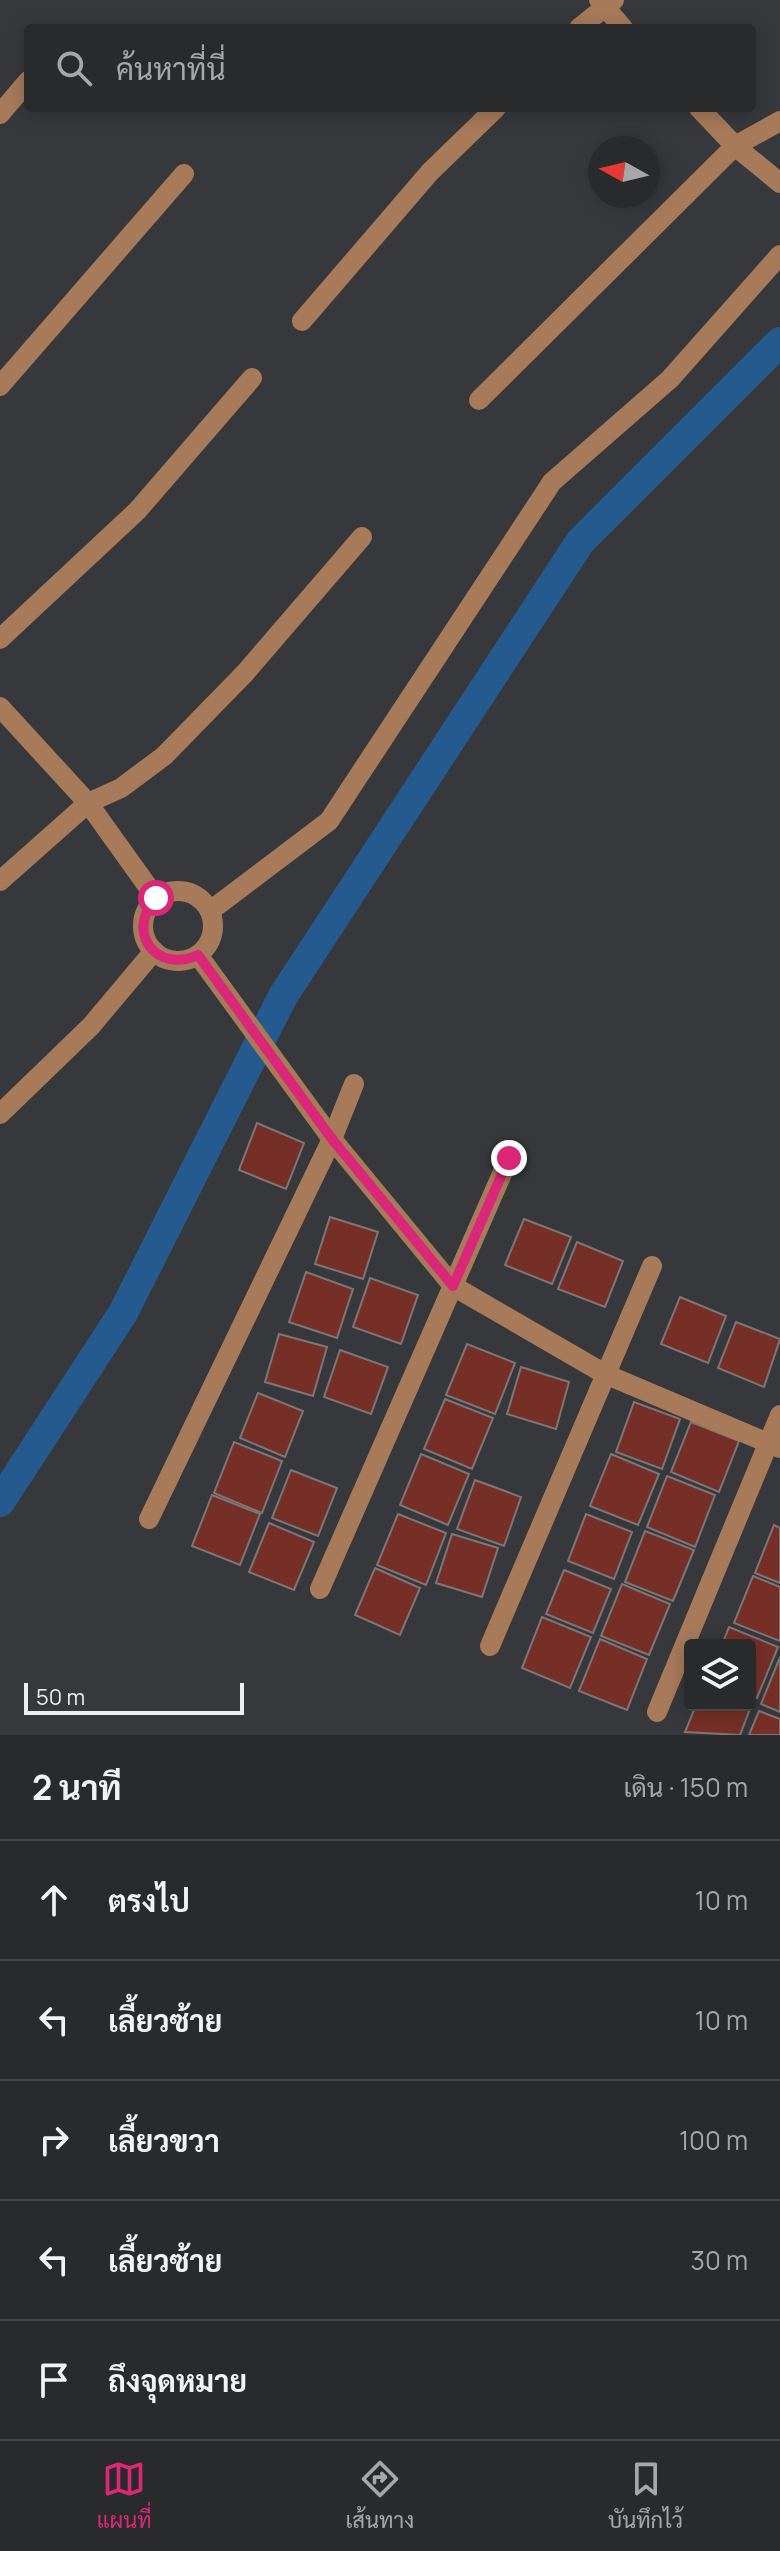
<!DOCTYPE html>
<html lang="th">
<head>
<meta charset="utf-8">
<style>
	:root { --surface:#282a2c; --page:#303234; --text:#f1f3f6; --muted:#a5a7a9; --line:#444648; --accent:#db2777 }
	body { margin:0; font-family:Manrope,Sarabun,sans-serif; background:var(--page); color:var(--text) }
	.controls { position:absolute; right:24px; bottom:24px; display:grid; overflow:hidden; border-radius:8px; box-shadow:0 4px 20px #0003 }
	.controls button { width:72px; height:72px; display:grid; place-items:center; padding:0; border:0; border-bottom:2px solid var(--line); background:var(--surface); color:var(--text); font:40px sans-serif }
	.compass { position:absolute; left:588px; top:136px; width:72px; height:72px; border-radius:50%; background:var(--surface); box-shadow:0 4px 20px #0003; rotate:278deg }
	.scale { position:absolute; left:24px; bottom:20px; width:220px; box-sizing:border-box; padding-left:8px; border:4px solid #edeef0; border-top:0; font-size:22px; line-height:28px; white-space:nowrap; color:#edeef0; -webkit-text-stroke:6px #36383b; paint-order:stroke }
	.stop { position:absolute; width:24px; height:24px; margin:-18px; border:6px solid #db2777; border-radius:50%; background:#fff }
	.stop.end { background:#db2777; border-color:#fff; box-shadow:0 2px 8px #0008 }
	.list { margin:0; padding:0; list-style:none }
	h2 { display:flex; justify-content:space-between; align-items:center; height:104px; margin:0; padding:0 32px; font-size:34px }
	h2 small { font-size:26px; font-weight:400; color:var(--muted) }
	.list li { display:grid; grid-template-columns:52px 1fr auto; gap:24px; align-items:center; box-sizing:border-box; height:120px; padding:0 32px; border-top:2px solid var(--line) }
	.list b { display:block; font-size:30px; white-space:nowrap }
	.list em { font-size:26px; font-style:normal; color:var(--muted) }
	.icon { flex:none; width:44px; height:44px; fill:none; stroke:currentColor; stroke-width:2; stroke-linecap:round; stroke-linejoin:round }
	.map { position:relative; flex:none; width:780px; height:1735px; overflow:hidden }
	.search { position:absolute; background:var(--surface); box-shadow:0 4px 20px #0003; left:24px; right:24px; top:24px; height:88px; display:flex; align-items:center; gap:20px; box-sizing:border-box; padding:0 28px; border-radius:8px; color:var(--muted); font-size:30px }
	.sheet { height:704px; background:var(--surface) }
	nav { display:flex; justify-content:space-around; align-items:center; box-sizing:border-box; height:112px; border-top:2px solid var(--line); background:var(--surface); font-size:22px; color:var(--muted) }
	nav a { display:grid; justify-items:center; gap:4px }
	nav .on { color:var(--accent) }
	.map>svg:first-child { display:block }
	.lines { fill:none; stroke-linecap:round; stroke-linejoin:round }
	.canal { stroke:#245a8d; stroke-width:30 }
	.building { fill:#752f27; stroke:#7c7776; stroke-width:2 }
	.minor { stroke:#a77a5a; stroke-width:20 }
	.route { stroke:#db2777; stroke-width:10 }
</style>
</head>
<body>
<div class="map">
<svg width="780" height="1735" viewBox="0 0 780 1735">
	<rect width="100%" height="100%" fill="#36383b"/>
	<g class="lines">
		<polyline class="canal" points="0,1502 123,1313 283,996 580,542 780,342"/>
	</g>
	<g class="building">
		<polygon points="257,1123 304,1143 286,1189 239,1170"/>
		<polygon points="330,1217 378,1232 363,1279 315,1264"/>
		<polygon points="524,1219 571,1237 552,1284 505,1265"/>
		<polygon points="577,1242 623,1261 605,1307 558,1289"/>
		<polygon points="306,1272 353,1289 337,1338 289,1322"/>
		<polygon points="370,1278 418,1295 401,1344 353,1327"/>
		<polygon points="680,1297 726,1316 708,1363 661,1344"/>
		<polygon points="736,1322 780,1339 764,1387 718,1368"/>
		<polygon points="279,1334 327,1347 313,1396 265,1382"/>
		<polygon points="467,1344 515,1363 495,1414 446,1395"/>
		<polygon points="340,1350 388,1367 371,1414 324,1397"/>
		<polygon points="521,1367 569,1382 556,1429 507,1414"/>
		<polygon points="258,1393 303,1411 285,1457 240,1438"/>
		<polygon points="445,1399 493,1418 472,1469 424,1449"/>
		<polygon points="634,1402 680,1419 662,1469 616,1452"/>
		<polygon points="691,1422 739,1441 719,1492 671,1472"/>
		<polygon points="234,1442 282,1461 262,1513 214,1493"/>
		<polygon points="421,1454 469,1474 448,1525 400,1505"/>
		<polygon points="611,1454 659,1474 638,1525 590,1506"/>
		<polygon points="291,1470 337,1488 318,1536 272,1518"/>
		<polygon points="667,1476 715,1495 695,1547 647,1527"/>
		<polygon points="475,1480 521,1497 504,1546 457,1529"/>
		<polygon points="212,1495 260,1514 240,1565 192,1546"/>
		<polygon points="398,1514 446,1533 426,1585 377,1565"/>
		<polygon points="586,1514 632,1532 614,1579 568,1561"/>
		<polygon points="269,1523 314,1542 294,1590 249,1572"/>
		<polygon points="774,1525 780,1528 780,1583 755,1573"/>
		<polygon points="645,1531 694,1550 673,1601 625,1582"/>
		<polygon points="452,1534 498,1548 482,1597 436,1583"/>
		<polygon points="375,1568 420,1588 400,1635 355,1615"/>
		<polygon points="564,1570 611,1589 593,1633 546,1614"/>
		<polygon points="753,1576 780,1587 780,1641 734,1623"/>
		<polygon points="622,1584 670,1604 649,1655 601,1636"/>
		<polygon points="542,1617 591,1637 570,1688 522,1668"/>
		<polygon points="729,1627 778,1647 757,1698 750,1695 750,1645 722,1645"/>
		<polygon points="600,1639 647,1659 627,1710 579,1691"/>
		<polygon points="780,1657 780,1712 761,1704"/>
		<polygon points="750,1699 753,1701 740,1735 685,1732 696,1705 750,1705"/>
		<polygon points="759,1711 780,1719 780,1735 749,1735"/>
	</g>
	<g class="lines">
		<g class="minor">
			<polyline points="599,0 623,28"/>
			<polyline points="579,28 614,0"/>
			<polyline points="699,108 735,146 780,183"/>
			<polyline points="0,114 28,81"/>
			<polyline points="302,321 430,172 496,108"/>
			<polyline points="0,386 184,174"/>
			<polyline points="479,400 735,146 780,121"/>
			<polyline points="0,639 137,511 252,378"/>
			<polyline points="0,707 88,803 156,898"/>
			<polyline points="0,881 88,803 121,788 164,756 245,673 362,537"/>
			<circle cx="178" cy="926" r="35"/>
			<polyline points="210,911 329,821 552,482 670,379 780,255"/>
			<polyline points="198,955 332,1139 453,1286 605,1374 780,1448"/>
			<polyline points="0,1114 91,1026 154,951"/>
			<polyline points="149,1519 332,1139 354,1084"/>
			<polyline points="320,1589 509,1158"/>
			<polyline points="490,1646 652,1266"/>
			<polyline points="657,1712 780,1415"/>
		</g>
	</g>
	<g class="lines">
		<path class="route" d="M156 898C125 932 156 974 198 955L332 1139 453 1286 509 1158"/>
	</g>
</svg>
<div class="controls">
<button><svg class="icon" aria-label="layers" viewBox="0 0 24 24"><path d="M12 4l9 5-9 5-9-5zM3 14l9 5 9-5"/></svg></button>
</div>
<svg class="compass" viewBox="-18 -18 36 36"><path d="M0-13l5 13h-10z" fill="#e53935"/><path d="M0 13l5-13h-10z" fill="#a5a7a9"/></svg>
<div class="scale">50 m</div>
<div class="stop" style="left:156px;top:898px"></div>
<div class="stop end" style="left:509px;top:1158px"></div>
<div class="search"><svg class="icon" aria-label="search" viewBox="0 0 24 24"><circle cx="10" cy="10" r="6"/><path d="M15 15l6 6"/></svg>ค้นหาที่นี่</div>
</div>
<section class="sheet">
<h2>2 นาที<small>เดิน · 150 m</small></h2>
<ul class="list">
<li><svg class="icon" aria-label="ahead" viewBox="0 0 24 24"><path d="M12 20V5M6 11l6-6 6 6"/></svg><div><b>ตรงไป</b></div><em>10 m</em></li>
<li><svg class="icon" aria-label="left" viewBox="0 0 24 24"><path d="M17 20v-9H6M10 6l-5 5 5 5"/></svg><div><b>เลี้ยวซ้าย</b></div><em>10 m</em></li>
<li><svg class="icon" aria-label="right" viewBox="0 0 24 24"><path d="M7 20v-9h11M14 6l5 5-5 5"/></svg><div><b>เลี้ยวขวา</b></div><em>100 m</em></li>
<li><svg class="icon" aria-label="left" viewBox="0 0 24 24"><path d="M17 20v-9H6M10 6l-5 5 5 5"/></svg><div><b>เลี้ยวซ้าย</b></div><em>30 m</em></li>
<li><svg class="icon" aria-label="arrive" viewBox="0 0 24 24"><path d="M6 21V4h12l-3 4 3 4H6"/></svg><div><b>ถึงจุดหมาย</b></div></li>
</ul>
</section>
<nav>
<a class="on"><svg class="icon" aria-label="map" viewBox="0 0 24 24"><path d="M3 6l6-2 6 2 6-2v14l-6 2-6-2-6 2zM9 4v14M15 6v14"/></svg>แผนที่</a>
<a><svg class="icon" aria-label="directions" viewBox="0 0 24 24"><path d="M12 3l9 9-9 9-9-9zM9 14v-3h6M13 9l2 2-2 2"/></svg>เส้นทาง</a>
<a><svg class="icon" aria-label="saved" viewBox="0 0 24 24"><path d="M7 4h10v16l-5-4-5 4z"/></svg>บันทึกไว้</a>
</nav>
</body>
</html>
